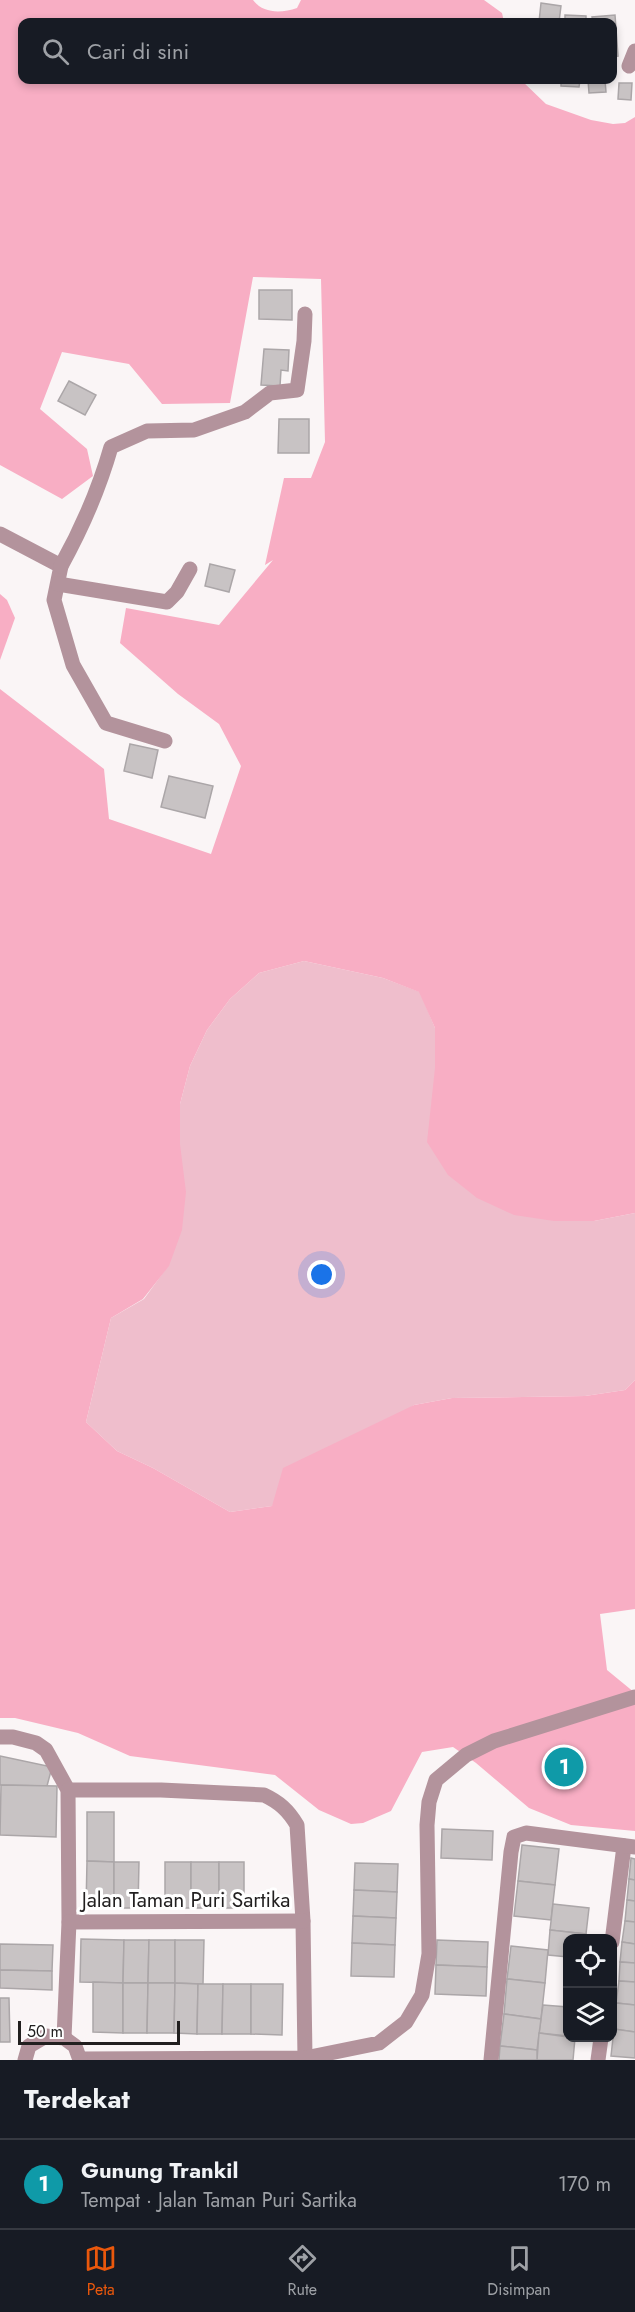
<!DOCTYPE html>
<html lang="id">
<head>
<meta charset="utf-8">
<style>
	:root { --surface:#171b24; --page:#242831; --text:#f1f3f6; --muted:#9ea1a6; --line:#363941; --accent:#ea580c }
	body { margin:0; font-family:Jost,sans-serif; background:var(--page); color:var(--text) }
	.controls { position:absolute; right:18px; bottom:18px; display:grid; overflow:hidden; border-radius:12px; box-shadow:0 3px 9px #0003 }
	.controls button { width:54px; height:54px; display:grid; place-items:center; padding:0; border:0; border-bottom:2px solid var(--line); background:var(--surface); color:var(--text); font:30px sans-serif }
	.scale { position:absolute; left:18px; bottom:15px; width:162px; box-sizing:border-box; padding-left:6px; border:3px solid #211f1f; border-top:0; font-size:16px; line-height:21px; white-space:nowrap; color:#211f1f; -webkit-text-stroke:4px #fff; paint-order:stroke }
	.you { position:absolute; left:322px; top:1275px; width:21px; height:21px; margin:-15px; border:4px solid #fff; border-radius:50%; background:#1a73e8; box-shadow:0 0 0 9px #1a73e833 }
	.badge { display:grid; place-items:center; width:39px; height:39px; border-radius:50%; background:var(--accent); color:#fff; font-size:20px; font-weight:700 }
	.pin { position:absolute; translate:-50% -50%; border:3px solid #fff; box-shadow:0 2px 6px #0006 }
	.list { margin:0; padding:0; list-style:none }
	h2 { display:flex; justify-content:space-between; align-items:center; height:78px; margin:0; padding:0 24px; font-size:26px }
	h2 small { font-size:20px; font-weight:400; color:var(--muted) }
	.list li { display:grid; grid-template-columns:39px 1fr auto; gap:18px; align-items:center; box-sizing:border-box; height:90px; padding:0 24px; border-top:2px solid var(--line) }
	.list b { display:block; font-size:22px; white-space:nowrap }
	.list p { margin:0; font-size:20px; white-space:nowrap; color:var(--muted) }
	.list em { font-size:20px; font-style:normal; color:var(--muted) }
	.icon { flex:none; width:33px; height:33px; fill:none; stroke:currentColor; stroke-width:2; stroke-linecap:round; stroke-linejoin:round }
	.map { position:relative; flex:none; width:635px; height:2060px; overflow:hidden }
	.search { position:absolute; background:var(--surface); box-shadow:0 3px 9px #0003; left:18px; right:18px; top:18px; height:66px; display:flex; align-items:center; gap:15px; box-sizing:border-box; padding:0 21px; border-radius:12px; color:var(--muted); font-size:22px }
	.sheet { height:168px; background:var(--surface) }
	nav { display:flex; justify-content:space-around; align-items:center; box-sizing:border-box; height:84px; border-top:2px solid var(--line); background:var(--surface); font-size:16px; color:var(--muted) }
	nav a { display:grid; justify-items:center; gap:3px }
	nav .on { color:var(--accent) }
	.map>svg:first-child { display:block }
	.green { fill:#efbecc }
	.forest { fill:#f8aec4 }
	.building { fill:#c8c3c4; stroke:#aba6a8; stroke-width:1.5 }
	.lines { fill:none; stroke-linecap:round; stroke-linejoin:round }
	.minor { stroke:#b3939c; stroke-width:15 }
	.labels { text-anchor:middle; dominant-baseline:central; stroke-width:6; stroke-linejoin:round; paint-order:stroke }
	.street-label { font-size:21px; fill:#211f1f; stroke:#fff }
</style>
</head>
<body>
<div class="map">
<svg width="635" height="2060" viewBox="0 0 635 2060">
	<rect width="100%" height="100%" fill="#faf5f6"/>
	<polygon class="green" points="304,961 383,978 420,992 435,1028 435,1068 594,1221 635,1213 635,1380 625,1390 585,1396 452,1398 414,1405 272,1506 230,1512 153,1468 117,1451 86,1422 111,1318 144,1299 168,1266 180,1144 180,1104 190,1066 207,1030 230,999 259,973"/>
	<g class="forest">
		<path d="M0 0H253C263 14 282 13 297 8L301 0H484L502 13 504 22H22V80H521L546 104 591 120 613 124 625 123 635 117V1213L594 1221H554L514 1215 477 1198 448 1175 427 1142 435 1068V1028L419 992 383 978 304 961 259 973 230 999 207 1030 190 1066 180 1104V1144L186 1192 182 1230 169 1266 143 1299 111 1318 86 1422 117 1451 153 1468 230 1512 272 1506 283 1468 414 1405 452 1398 585 1396 625 1390 635 1380V1609L600 1614 607 1670 635 1693V1831L571 1825 529 1808 476 1763 453 1747 422 1752 391 1811 363 1823 351 1824 319 1810 275 1775 130 1756 78 1733 15 1718H0V689L104 769 109 819 211 854 241 766 219 724 178 694 120 643 126 608 219 625 273 560 265 565 284 478H311L325 442 321 279 253 277 230 403 162 404 129 364 62 352 40 409 87 449 93 476 62 499 0 465Z"/>
		<polygon points="0,594 7,600 15,618 0,660"/>
	</g>
	<g class="building">
		<polygon points="541,3 561,6 559,22 539,22"/>
		<polygon points="565,15 586,16 586,22 565,22"/>
		<polygon points="615,15 618,56 612,57 612,22 593,22 592,17"/>
		<polygon points="561,80 580,80 579,87 561,86"/>
		<polygon points="588,80 605,80 606,92 589,93"/>
		<polygon points="619,83 632,83 631,100 618,99"/>
		<polygon points="259,290 292,290 292,320 259,319"/>
		<polygon points="264,349 289,350 288,371 281,370 280,386 261,385"/>
		<polygon points="69,381 96,395 85,415 58,401"/>
		<polygon points="279,419 309,419 309,453 278,453"/>
		<polygon points="210,564 235,570 229,592 205,586"/>
		<polygon points="130,744 158,750 152,778 124,771"/>
		<polygon points="169,776 213,786 205,818 161,807"/>
		<polygon points="0,1756 52,1767 47,1786 0,1785"/>
		<polygon points="1,1785 57,1786 56,1837 0,1835"/>
		<polygon points="87,1812 114,1812 114,1862 87,1861"/>
		<polygon points="442,1829 493,1831 492,1860 441,1858"/>
		<polygon points="522,1845 559,1849 555,1885 518,1881"/>
		<polygon points="631,1858 635,1859 635,1880 629,1879"/>
		<polygon points="87,1861 114,1862 114,1908 86,1908"/>
		<polygon points="114,1862 139,1862 138,1908 114,1908"/>
		<rect x="165" y="1862" width="26" height="46"/>
		<rect x="191" y="1862" width="28" height="46"/>
		<rect x="219" y="1862" width="25" height="46"/>
		<polygon points="355,1863 398,1864 397,1892 354,1890"/>
		<polygon points="629,1879 635,1880 635,1901 627,1900"/>
		<polygon points="518,1881 555,1885 551,1920 514,1916"/>
		<polygon points="354,1890 397,1892 396,1918 353,1916"/>
		<polygon points="627,1900 635,1901 635,1922 625,1921"/>
		<polygon points="553,1904 589,1908 586,1934 550,1930"/>
		<polygon points="353,1916 396,1918 395,1945 352,1943"/>
		<polygon points="625,1921 635,1922 635,1944 622,1942"/>
		<polygon points="550,1930 586,1934 586,1938 568,1938 568,1957 548,1955"/>
		<polygon points="81,1939 124,1940 123,1983 80,1982"/>
		<polygon points="124,1940 149,1940 148,1983 123,1983"/>
		<polygon points="149,1940 175,1940 175,1983 148,1983"/>
		<polygon points="175,1940 204,1940 203,1984 175,1983"/>
		<polygon points="437,1940 488,1942 487,1967 436,1965"/>
		<polygon points="622,1942 635,1944 635,1963 620,1962"/>
		<polygon points="352,1943 395,1945 394,1977 351,1976"/>
		<polygon points="0,1944 53,1945 52,1971 0,1970"/>
		<polygon points="511,1946 548,1950 545,1983 507,1979"/>
		<polygon points="620,1962 635,1963 635,1982 619,1981"/>
		<polygon points="436,1965 487,1967 486,1996 435,1994"/>
		<polygon points="0,1970 52,1971 52,1990 0,1988"/>
		<polygon points="507,1979 545,1983 541,2019 504,2014"/>
		<polygon points="619,1981 635,1982 635,2005 616,2003"/>
		<polygon points="93,1982 123,1983 123,2033 93,2032"/>
		<polygon points="123,1983 148,1983 147,2033 123,2033"/>
		<polygon points="148,1983 175,1983 174,2033 147,2033"/>
		<polygon points="175,1983 198,1984 197,2034 174,2033"/>
		<polygon points="198,1984 223,1984 222,2034 197,2034"/>
		<polygon points="223,1984 251,1984 251,2034 222,2034"/>
		<polygon points="251,1984 283,1984 282,2035 251,2034"/>
		<polygon points="0,1998 9,1998 10,2042 0,2042"/>
		<polygon points="616,2003 635,2005 635,2032 614,2029"/>
		<polygon points="543,2005 568,2007 568,2036 539,2033"/>
		<polygon points="504,2014 541,2019 537,2050 500,2046"/>
		<polygon points="614,2029 635,2032 635,2058 611,2056"/>
		<polygon points="539,2033 575,2038 573,2060 537,2060"/>
		<polygon points="500,2046 537,2050 537,2060 499,2060"/>
	</g>
	<g class="lines">
		<g class="minor">
			<polyline points="629,66 635,51"/>
			<polyline points="0,534 61,566 54,600 73,665 106,723 165,741"/>
			<path d="M61 566C82 528 99 489 111 447L147 431 194 430 245 412 270 393 297 390 304 341 305 314"/>
			<polyline points="58,584 167,602 177,592 190,569"/>
			<polyline points="0,1737 13,1737 36,1743 46,1750 68,1790 69,1922 64,2038"/>
			<path d="M68 1790H161L264 1795C279 1802 288 1810 297 1825L303 1921 305 2058"/>
			<polyline points="69,1922 303,1921"/>
			<polyline points="612,1942 624,1846"/>
			<polyline points="81,2059 305,2058 379,2043 406,2022 422,1995 429,1954 427,1825 429,1802 436,1780 466,1755 494,1741 635,1697"/>
			<polyline points="25,2060 29,2046 46,2036 64,2038 75,2046 80,2060"/>
			<polyline points="491,2060 511,1852 514,1837 526,1833 635,1847"/>
			<polyline points="598,2060 601,2038"/>
		</g>
	</g>
	<g class="labels">
		<g class="street-label">
			<text x="186" y="1900">Jalan Taman Puri Sartika</text>
		</g>
	</g>
</svg>
<div class="controls">
<button><svg class="icon" aria-label="locate" viewBox="0 0 24 24"><circle cx="12" cy="12" r="6"/><path d="M12 2v4M12 18v4M2 12h4M18 12h4"/></svg></button>
<button><svg class="icon" aria-label="layers" viewBox="0 0 24 24"><path d="M12 4l9 5-9 5-9-5zM3 14l9 5 9-5"/></svg></button>
</div>
<div class="scale">50 m</div>
<div class="you"></div>
<div class="pin badge" style="left:564px;top:1767px;background:#0f9aa8">1</div>
<div class="search"><svg class="icon" aria-label="search" viewBox="0 0 24 24"><circle cx="10" cy="10" r="6"/><path d="M15 15l6 6"/></svg>Cari di sini</div>
</div>
<section class="sheet">
<h2>Terdekat<small></small></h2>
<ul class="list">
<li><span class="badge" style="background:#0f9aa8">1</span><div><b>Gunung Trankil</b><p>Tempat · Jalan Taman Puri Sartika</p></div><em>170 m</em></li>
</ul>
</section>
<nav>
<a class="on"><svg class="icon" aria-label="map" viewBox="0 0 24 24"><path d="M3 6l6-2 6 2 6-2v14l-6 2-6-2-6 2zM9 4v14M15 6v14"/></svg>Peta</a>
<a><svg class="icon" aria-label="directions" viewBox="0 0 24 24"><path d="M12 3l9 9-9 9-9-9zM9 14v-3h6M13 9l2 2-2 2"/></svg>Rute</a>
<a><svg class="icon" aria-label="saved" viewBox="0 0 24 24"><path d="M7 4h10v16l-5-4-5 4z"/></svg>Disimpan</a>
</nav>
</body>
</html>
